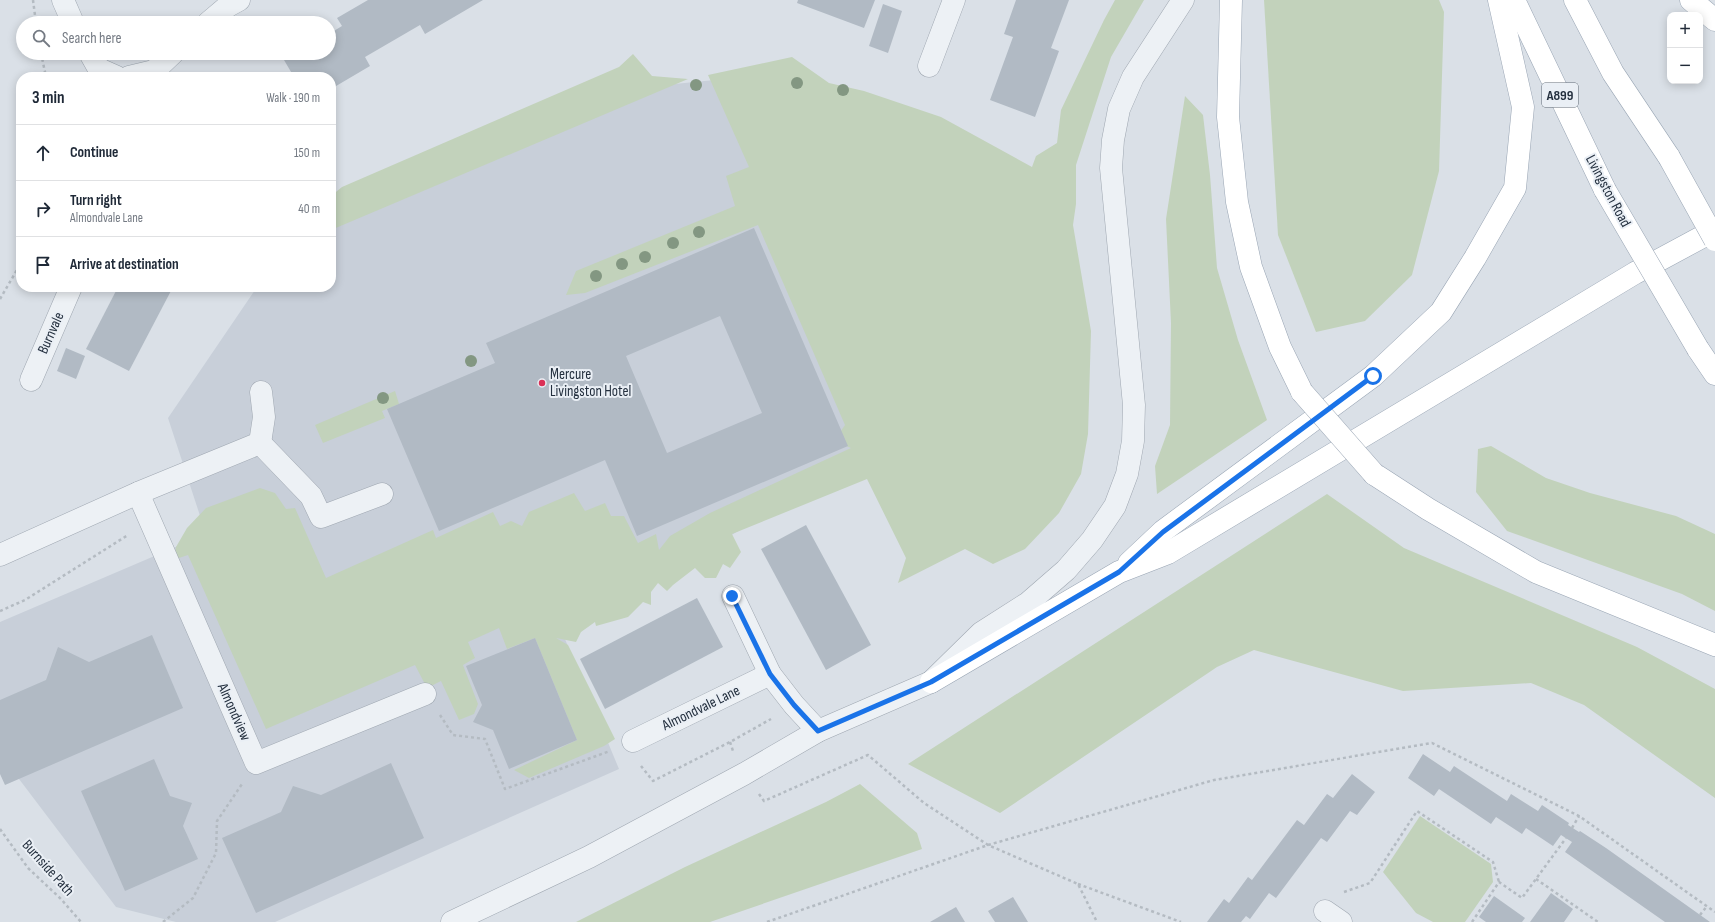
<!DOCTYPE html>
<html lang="en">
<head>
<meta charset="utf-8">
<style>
	:root { --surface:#fff; --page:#f6f6f7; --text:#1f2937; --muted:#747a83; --line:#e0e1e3 }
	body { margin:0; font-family:"Sofia Sans Condensed",sans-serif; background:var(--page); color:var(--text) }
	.controls { position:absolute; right:12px; top:12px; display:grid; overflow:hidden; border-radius:8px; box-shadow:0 2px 10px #0003 }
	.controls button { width:36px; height:36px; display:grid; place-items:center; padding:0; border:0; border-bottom:1px solid var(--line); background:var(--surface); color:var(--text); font:20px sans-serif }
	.stop { position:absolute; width:12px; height:12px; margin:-9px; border:3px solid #1a73e8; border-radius:50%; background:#fff }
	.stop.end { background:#1a73e8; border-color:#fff; box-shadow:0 1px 4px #0008 }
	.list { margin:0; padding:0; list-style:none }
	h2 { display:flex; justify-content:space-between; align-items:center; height:52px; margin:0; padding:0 16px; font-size:17px }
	h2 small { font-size:13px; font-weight:400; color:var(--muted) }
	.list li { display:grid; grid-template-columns:26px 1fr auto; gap:12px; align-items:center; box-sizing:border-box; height:56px; padding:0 16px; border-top:1px solid var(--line) }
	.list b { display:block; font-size:15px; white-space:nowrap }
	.list p { margin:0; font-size:13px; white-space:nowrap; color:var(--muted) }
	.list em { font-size:13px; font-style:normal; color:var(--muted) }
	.icon { flex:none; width:22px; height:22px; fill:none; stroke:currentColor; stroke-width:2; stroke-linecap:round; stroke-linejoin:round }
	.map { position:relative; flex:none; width:1715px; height:922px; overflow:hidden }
	.search { position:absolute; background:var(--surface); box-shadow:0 2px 10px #0003; left:16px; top:16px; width:320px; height:44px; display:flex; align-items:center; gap:10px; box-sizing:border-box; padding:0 14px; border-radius:22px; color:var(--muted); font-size:15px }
	.panel { position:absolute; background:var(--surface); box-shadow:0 2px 10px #0003; left:16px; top:72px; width:320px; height:220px; border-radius:16px }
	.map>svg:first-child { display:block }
	.built { fill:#c8cfd9 }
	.green { fill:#c2d2bb }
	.building { fill:#b1bac4; fill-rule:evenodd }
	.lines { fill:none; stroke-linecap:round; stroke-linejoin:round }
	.minor-casing { stroke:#9fa7b1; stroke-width:23 }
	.major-casing { stroke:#99a5b4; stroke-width:23 }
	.path { stroke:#b4bbc2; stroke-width:2.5; stroke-dasharray:3 3; stroke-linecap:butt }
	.minor { stroke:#edf1f5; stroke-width:22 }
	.major { stroke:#fff; stroke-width:22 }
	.major-bridge-casing { stroke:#99a5b4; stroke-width:23; stroke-linecap:butt }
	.major-bridge { stroke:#fff; stroke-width:22 }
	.tree { fill:#839782 }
	.route { stroke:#1a73e8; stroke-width:5 }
	.poi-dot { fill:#db3056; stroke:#eaeff5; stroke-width:1.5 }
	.labels { text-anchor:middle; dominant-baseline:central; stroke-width:4; stroke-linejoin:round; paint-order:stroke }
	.shield { fill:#eaeff5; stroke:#5f6975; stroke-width:1 }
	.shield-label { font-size:14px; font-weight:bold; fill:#232f3e }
	.street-label { font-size:15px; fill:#232f3e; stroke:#eaeff5 }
	.poi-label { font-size:15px; fill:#232f3e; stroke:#eaeff5; text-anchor:start }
</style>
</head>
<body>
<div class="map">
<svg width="1715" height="922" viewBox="0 0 1715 922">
	<rect width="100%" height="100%" fill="#dae0e7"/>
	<polygon class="built" points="735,78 900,432 846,469 617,601 545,591 619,769 275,922 176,922 116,907 16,775 0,736 0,622 206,534 168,418 257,287 331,287 331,221 634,88"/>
	<g class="green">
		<polygon points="1115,0 1144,0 1111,57 1076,165 1076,204 1073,225 1091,331 1088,434 1081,474 1059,513 1025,549 993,564 965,549 898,583 906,558 867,479 732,534 741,552 730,568 723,564 716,578 705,578 695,568 673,585 667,591 658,583 651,592 651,605 643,602 628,617 596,626 595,622 581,632 576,642 556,638 568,645 615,739 604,746 529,778 514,770 577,740 535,638 507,649 499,628 468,642 475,658 463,665 478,704 474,714 459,720 441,681 427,688 415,665 266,729 188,555 173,560 176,547 187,528 206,508 260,488 275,493 286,509 295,508 326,578 433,530 436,538 493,512 500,526 511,521 522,526 529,512 574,493 585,511 605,503 611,516 624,516 638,543 656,534 659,550 670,536 710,513 851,448 834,441 845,425 758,225 585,293 566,295 576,271 735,206 726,176 749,167 708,75 792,57 829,83 864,91 941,117 1032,167 1036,156 1057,143 1061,110 1104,20"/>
		<polygon points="1264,0 1439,0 1444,12 1439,171 1412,275 1365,321 1316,332 1278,235"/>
		<polygon points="633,54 652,76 688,79 331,230 331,196 342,187 619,67"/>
		<polygon points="1185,96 1203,115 1210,175 1217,268 1238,340 1267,420 1157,494 1155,466 1170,425 1171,323 1166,219"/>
		<polygon points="395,391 399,404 382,411 385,418 323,443 315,425"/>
		<polygon points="1491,446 1546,478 1590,493 1676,516 1715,534 1715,611 1682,594 1507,531 1476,492 1478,449"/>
		<polygon points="1327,494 1404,548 1637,647 1715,689 1715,798 1584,705 1531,683 1403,691 1254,650 1217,667 1000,813 908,764"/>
		<polygon points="860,784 917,833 922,849 710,922 576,922 685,867 826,802"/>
		<polygon points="1420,816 1491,864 1493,882 1465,922 1433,922 1416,913 1383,872"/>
	</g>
	<g class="building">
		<polygon points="368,0 483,0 425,34 420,25 365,57 370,66 331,89 331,77 294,77 284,60 296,53 329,53 329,34 342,26 337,18"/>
		<polygon points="798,0 875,0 864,28 797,3"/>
		<polygon points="1016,0 1069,0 1051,48 1059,51 1035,117 990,100 1013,37 1004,34"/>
		<polygon points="883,4 902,11 888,53 869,46"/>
		<path d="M754 228 848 446 637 536 605 460 439 531 387 409 495 363 486 343ZM720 316 762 413 667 453 626 356Z"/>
		<polygon points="118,287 173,287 129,371 86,349"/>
		<polygon points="66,348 85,356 76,379 57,371"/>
		<polygon points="806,525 871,645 826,670 761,549"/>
		<polygon points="697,598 723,647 605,709 580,659"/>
		<polygon points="152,635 183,708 5,785 0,774 0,700 46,680 58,647 89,662"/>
		<polygon points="535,638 577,740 509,769 493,730 473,722 482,705 466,666"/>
		<polygon points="1423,754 1450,772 1454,766 1507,801 1511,794 1538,811 1542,805 1569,823 1568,825 1579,832 1580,831 1606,848 1710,922 1665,922 1565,852 1572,842 1561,835 1553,846 1526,828 1522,834 1496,817 1491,824 1439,789 1434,796 1408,778"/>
		<polygon points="154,759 170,796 192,803 183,826 198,859 125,891 81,791"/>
		<polygon points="391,763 424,838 256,913 222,838 281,812 293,786 321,795"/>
		<polygon points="1352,774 1375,792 1357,815 1350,811 1327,842 1321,838 1276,898 1269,893 1250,919 1246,916 1241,922 1207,922 1224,899 1229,903 1248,877 1252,880 1297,820 1304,825 1327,794 1333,798"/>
		<polygon points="1551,893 1573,909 1564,922 1530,922"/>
		<polygon points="1494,896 1525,918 1522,922 1486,922 1479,917"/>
		<polygon points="1013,897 1028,922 995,922 988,911"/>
		<polygon points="956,907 965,922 930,922"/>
	</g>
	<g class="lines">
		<g class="minor-casing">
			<g id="minor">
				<polyline points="63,0 73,23"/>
				<polyline points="208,23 228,6 239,0"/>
				<polyline points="90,53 99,69 117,77"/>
				<polyline points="929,66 954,0"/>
				<polyline points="129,77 154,71 173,53"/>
				<polyline points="31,380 71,287"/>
				<polyline points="260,443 311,496 321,517 382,494"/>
				<polyline points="138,493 256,763 425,694"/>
				<polyline points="0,555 138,493 260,443 264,417 261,392"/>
				<polyline points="733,596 770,674 794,705 818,731"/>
				<polyline points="633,741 770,674"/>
				<polyline points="1325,911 1341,922"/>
				<polyline points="452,922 589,857 744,774 818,731 931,682 981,633 1028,603 1066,570 1092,540 1115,506 1127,474 1133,441 1134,405 1111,168 1113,140 1119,109 1133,77 1183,0"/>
			</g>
		</g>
		<g class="major-casing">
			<g id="major">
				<polyline points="1231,0 1228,117 1237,202 1251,267 1280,347 1302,392"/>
				<polyline points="1514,0 1605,190"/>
				<polyline points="1575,0 1613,73 1669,157"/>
				<polyline points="1691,0 1715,20"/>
				<polyline points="1698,349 1715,374"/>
				<polyline points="1374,474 1428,509 1536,572 1715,645"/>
				<polyline points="1129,563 1163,531 1373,376 1441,312 1475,258 1515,188 1523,107 1499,0"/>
				<polyline points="931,682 1119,572 1168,553 1635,273 1715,230"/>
			</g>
		</g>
		<g class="path">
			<polyline points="33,0 36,23"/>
			<polyline points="41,53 46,77"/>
			<polyline points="0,299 21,263"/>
			<polyline points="0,611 25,600 128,535"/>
			<polyline points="440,715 453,735 485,739 505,789 610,751"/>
			<polyline points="730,742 733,751"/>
			<polyline points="641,766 653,781 730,742 771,719"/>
			<polyline points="759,794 764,801 868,755 924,803 988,845 1078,884 1097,922"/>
			<polyline points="1572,828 1579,816"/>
			<polyline points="0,829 28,868 61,899 81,922"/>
			<polyline points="1536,879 1598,922"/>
			<polyline points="1078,884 1181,922"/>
			<polyline points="1344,892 1370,883 1417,811 1493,862 1499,882"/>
			<polyline points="1700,915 1707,906"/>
			<polyline points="163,922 193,898 216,853 217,821 242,784"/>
			<polyline points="767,922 988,845 1214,780 1432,743 1579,816 1715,912"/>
			<polyline points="1472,922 1499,882 1522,898 1566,838"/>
		</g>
		<use href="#minor" class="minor"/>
		<use href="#major" class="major"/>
		<g class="major-bridge-casing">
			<g id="major-bridge">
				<polyline points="1669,157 1715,240"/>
				<polyline points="1605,190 1698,349"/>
				<polyline points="1302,392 1374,474"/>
			</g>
		</g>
		<use href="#major-bridge" class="major-bridge"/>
	</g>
	<g class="tree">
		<circle cx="797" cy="83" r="6"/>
		<circle cx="696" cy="85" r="6"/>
		<circle cx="843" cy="90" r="6"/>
		<circle cx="699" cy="232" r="6"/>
		<circle cx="673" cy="243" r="6"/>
		<circle cx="645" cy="257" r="6"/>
		<circle cx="622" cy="264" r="6"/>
		<circle cx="596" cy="276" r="6"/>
		<circle cx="471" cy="361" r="6"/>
		<circle cx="383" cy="398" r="6"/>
	</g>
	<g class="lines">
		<polyline class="route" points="732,596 770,674 794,705 818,731 931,682 1119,572 1163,532 1373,376"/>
	</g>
	<circle class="poi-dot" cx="542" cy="383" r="4"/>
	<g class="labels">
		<rect class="shield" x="1542" y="83" width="36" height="24" rx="3"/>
		<g class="shield-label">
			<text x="1560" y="95">A899</text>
		</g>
		<g class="street-label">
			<text transform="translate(1608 191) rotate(62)">Livingston Road</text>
			<text transform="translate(51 333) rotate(-66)">Burnvale</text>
			<text transform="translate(701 708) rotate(-26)">Almondvale Lane</text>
			<text transform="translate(234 712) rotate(66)">Almondview</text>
			<text transform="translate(48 868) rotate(48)">Burnside Path</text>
		</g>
		<g class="poi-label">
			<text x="550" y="374">Mercure<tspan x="550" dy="17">Livingston Hotel</tspan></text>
		</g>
	</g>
</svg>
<div class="controls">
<button>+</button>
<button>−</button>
</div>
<div class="stop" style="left:1373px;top:376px"></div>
<div class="stop end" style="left:732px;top:596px"></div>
<div class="search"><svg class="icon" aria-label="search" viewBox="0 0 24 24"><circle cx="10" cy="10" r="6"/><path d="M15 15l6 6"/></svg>Search here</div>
<section class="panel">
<h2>3 min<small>Walk · 190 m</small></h2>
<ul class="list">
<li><svg class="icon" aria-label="ahead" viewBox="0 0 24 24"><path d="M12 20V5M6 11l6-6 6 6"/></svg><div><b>Continue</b></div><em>150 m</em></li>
<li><svg class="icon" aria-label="right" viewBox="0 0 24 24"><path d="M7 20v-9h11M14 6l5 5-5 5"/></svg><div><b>Turn right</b><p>Almondvale Lane</p></div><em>40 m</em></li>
<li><svg class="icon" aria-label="arrive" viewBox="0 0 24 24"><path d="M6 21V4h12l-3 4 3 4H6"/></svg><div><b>Arrive at destination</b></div></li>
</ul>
</section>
</div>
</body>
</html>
